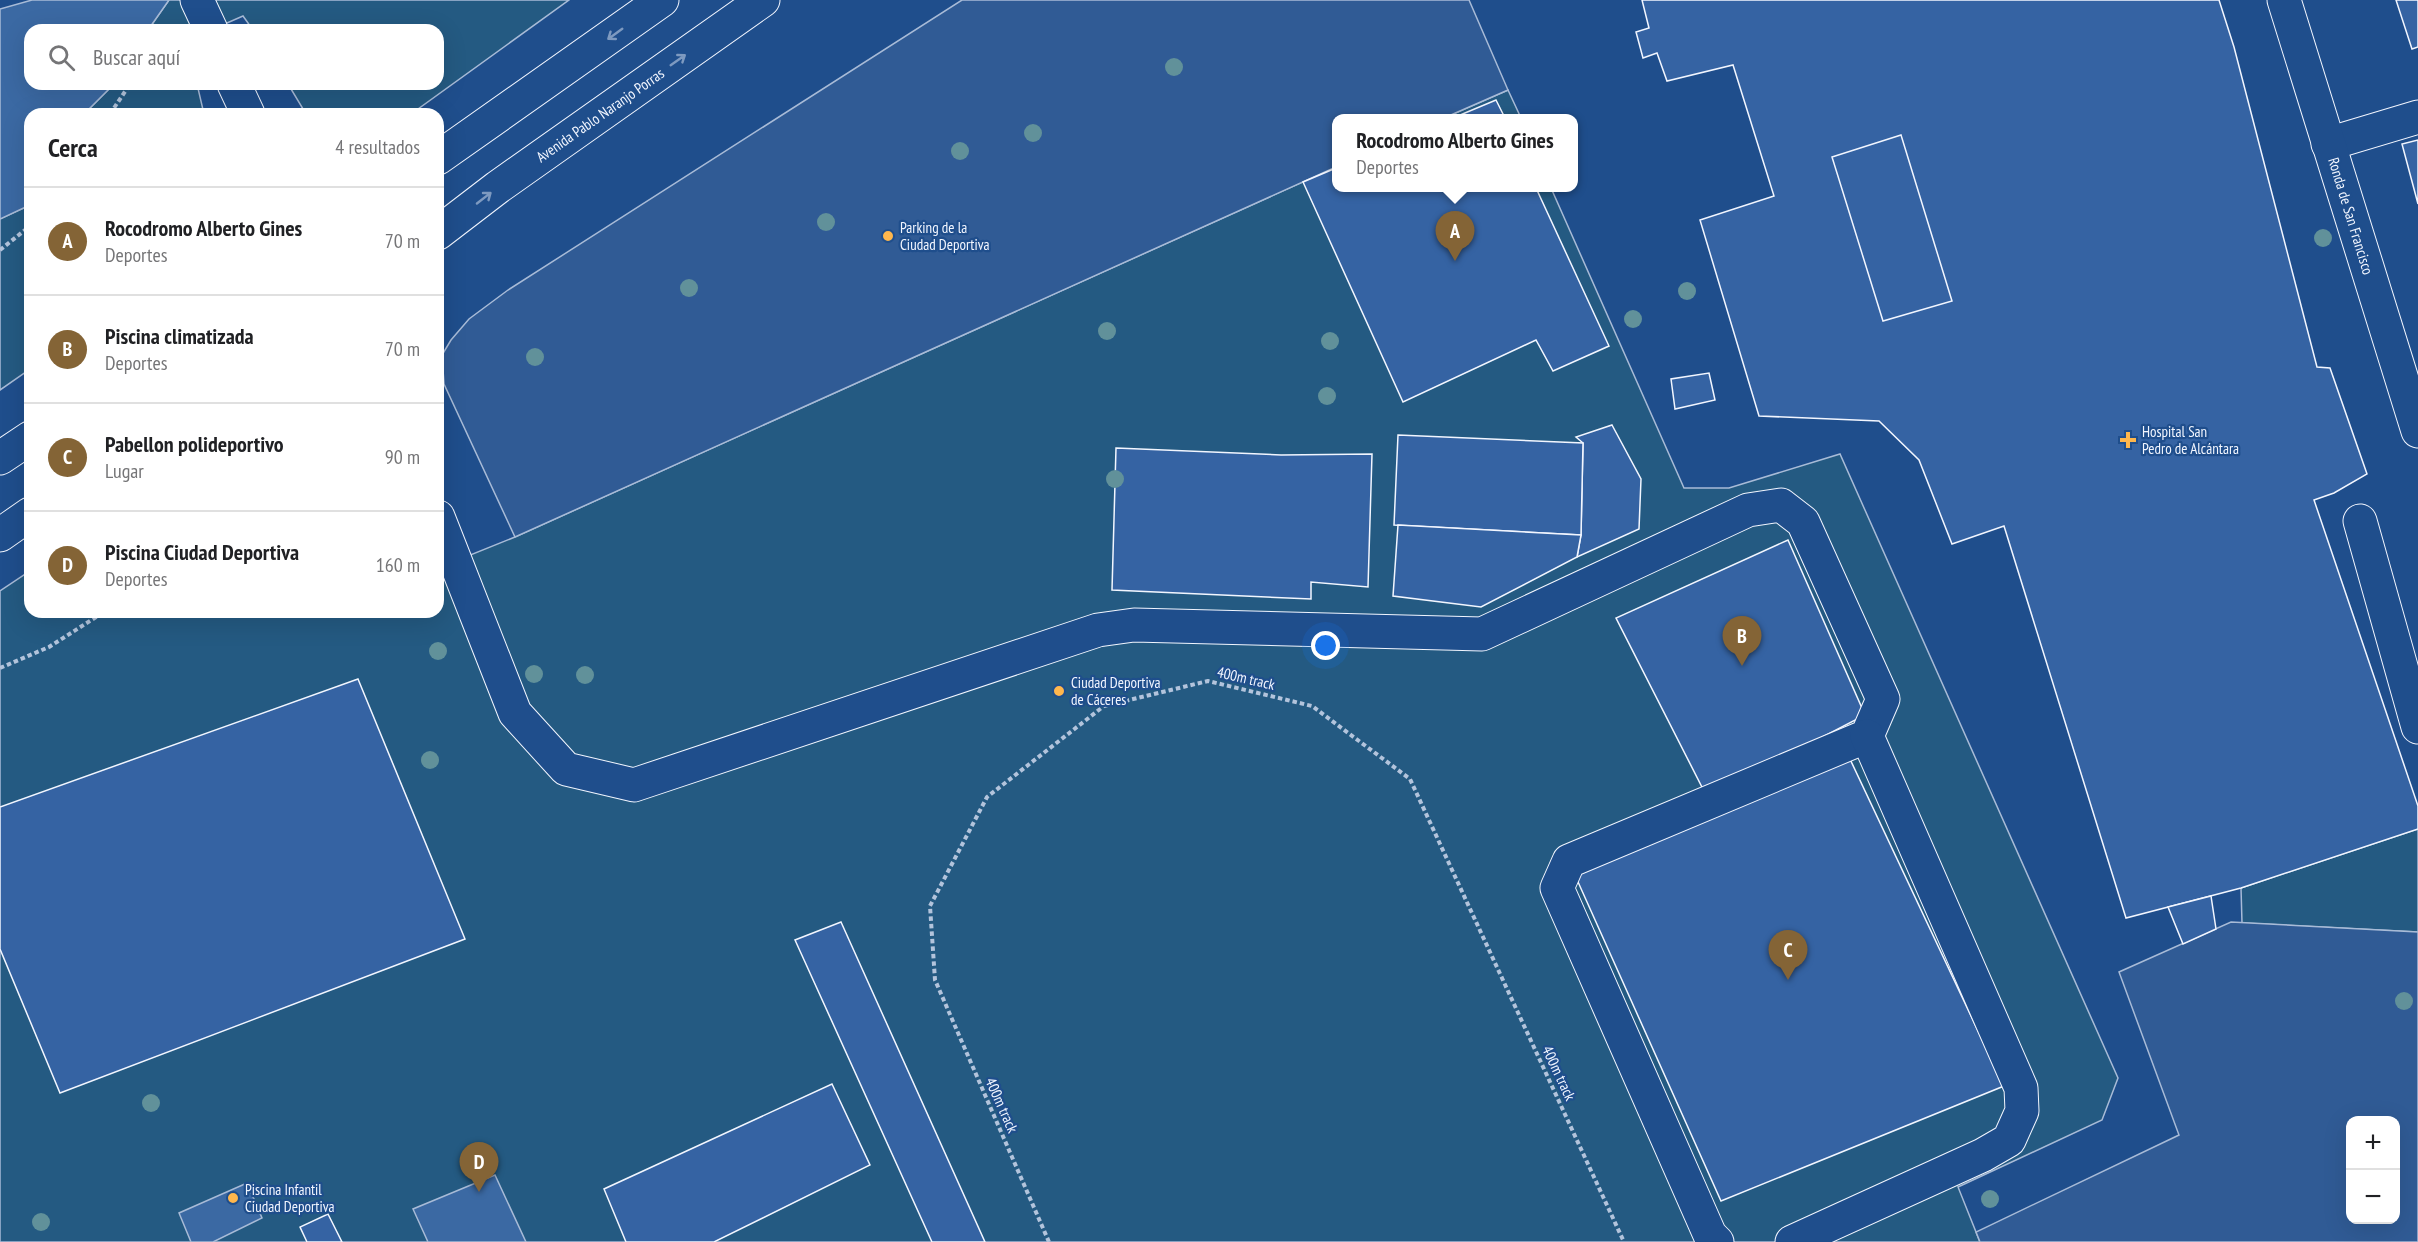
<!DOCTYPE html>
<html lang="es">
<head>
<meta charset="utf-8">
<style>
	:root { --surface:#fff; --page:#f6f6f6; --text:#202124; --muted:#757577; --line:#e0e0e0; --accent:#846436 }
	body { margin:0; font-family:"PT Sans Narrow",sans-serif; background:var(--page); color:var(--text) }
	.controls { position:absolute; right:18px; bottom:18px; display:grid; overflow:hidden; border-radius:12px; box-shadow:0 6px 24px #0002 }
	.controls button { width:54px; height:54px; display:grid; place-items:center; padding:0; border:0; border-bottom:2px solid var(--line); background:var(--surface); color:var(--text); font:30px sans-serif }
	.you { position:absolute; left:1326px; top:646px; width:21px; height:21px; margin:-15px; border:4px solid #fff; border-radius:50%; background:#1a73e8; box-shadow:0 0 0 9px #1a73e833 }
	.badge { display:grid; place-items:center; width:39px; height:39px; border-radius:50%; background:var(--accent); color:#fff; font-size:20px; font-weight:700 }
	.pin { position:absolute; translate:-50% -50px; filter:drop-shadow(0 2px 3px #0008) }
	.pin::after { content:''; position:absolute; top:32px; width:21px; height:18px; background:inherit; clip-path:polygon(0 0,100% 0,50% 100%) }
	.popup { position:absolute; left:1332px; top:114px; width:246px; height:78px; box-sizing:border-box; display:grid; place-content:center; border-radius:12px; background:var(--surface); filter:drop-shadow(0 2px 4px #0005); font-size:20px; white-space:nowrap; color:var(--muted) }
	.popup b { font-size:22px; color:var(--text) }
	.popup::after { content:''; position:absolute; left:50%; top:100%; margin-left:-12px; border:12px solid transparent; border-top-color:var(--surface) }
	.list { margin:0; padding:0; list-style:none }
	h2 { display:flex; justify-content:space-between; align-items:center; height:78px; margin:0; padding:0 24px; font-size:26px }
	h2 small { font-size:20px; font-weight:400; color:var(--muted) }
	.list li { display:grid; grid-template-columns:39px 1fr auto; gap:18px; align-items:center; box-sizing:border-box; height:108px; padding:0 24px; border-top:2px solid var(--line) }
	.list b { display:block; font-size:22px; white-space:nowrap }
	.list p { margin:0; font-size:20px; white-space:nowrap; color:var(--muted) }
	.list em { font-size:20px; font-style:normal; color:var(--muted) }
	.icon { flex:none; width:33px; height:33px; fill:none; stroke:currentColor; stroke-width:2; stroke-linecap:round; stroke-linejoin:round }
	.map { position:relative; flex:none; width:2418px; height:1242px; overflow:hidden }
	.search { position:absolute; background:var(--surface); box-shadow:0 6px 24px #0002; left:24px; top:24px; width:420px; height:66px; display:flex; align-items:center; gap:15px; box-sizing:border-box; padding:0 21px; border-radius:18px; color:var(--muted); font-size:22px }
	.panel { position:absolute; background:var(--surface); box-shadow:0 6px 24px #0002; left:24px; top:108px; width:420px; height:510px; border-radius:18px }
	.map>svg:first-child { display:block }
	.green { fill:#245a82; stroke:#a8bbd7; stroke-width:1.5 }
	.parking { fill:#305b95; stroke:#a8bbd7; stroke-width:1.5; fill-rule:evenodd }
	.water { fill:#3b69a3; stroke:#a8bbd7; stroke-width:1.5 }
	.building { fill:#3563a3; stroke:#f2f6ff; stroke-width:1.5 }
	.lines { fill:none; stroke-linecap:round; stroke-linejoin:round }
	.minor-casing { stroke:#f2f6ff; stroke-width:35 }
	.major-casing { stroke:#f2f6ff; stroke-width:35 }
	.path { stroke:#b3c4dc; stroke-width:4; stroke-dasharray:4.5 3; stroke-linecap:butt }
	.minor { stroke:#1f4e8c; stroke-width:33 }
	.major { stroke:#1f4e8c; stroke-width:33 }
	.tree { fill:#61919a }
	.oneway { stroke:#7e9ac0 }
	.poi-dot { fill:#ffb74d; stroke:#1f4e8c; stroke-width:2 }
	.labels { text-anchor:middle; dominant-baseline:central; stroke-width:4.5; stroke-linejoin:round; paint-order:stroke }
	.street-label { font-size:15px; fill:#f2f6ff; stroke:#1f4e8c }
	.poi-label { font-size:15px; fill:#f2f6ff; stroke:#1f4e8c; text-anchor:start }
</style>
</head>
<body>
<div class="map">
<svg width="2418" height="1242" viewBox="0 0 2418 1242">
	<rect width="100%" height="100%" fill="#1f4e8c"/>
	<g class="green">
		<polygon points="169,0 569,0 411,114 306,114 288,84 438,84 438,30 253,30 243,16 211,30 148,30"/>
		<polygon points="114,84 197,84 204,114 84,114"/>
		<polygon points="1508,90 1521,118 1444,118"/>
		<polygon points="1336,167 1336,188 1551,188 1684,488 1729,488 1840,454 2118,1078 2102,1120 1958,1187 1980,1242 0,1242 0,591 30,571 30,612 438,612 438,568 515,537"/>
		<polygon points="30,205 30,369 0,390 0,219"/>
		<polygon points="2418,829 2418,932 2242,923 2241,888"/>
	</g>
	<g class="parking">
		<polygon points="962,0 1469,0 1508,90 1444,118 1336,118 1336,167 515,537 444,384 442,355 451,340 469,319 508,290"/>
		<path d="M2231 922 2418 932V1242H1980L1976 1232 2179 1135 2119 972ZM2350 1120H2396V1220H2350Z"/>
	</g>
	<g class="water">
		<polygon points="32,0 169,0 148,30 30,30 30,84 114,84 84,114 30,114 30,205 0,219 0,9"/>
		<polygon points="495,1175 526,1242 428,1242 413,1209"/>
		<polygon points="247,1183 262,1218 213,1242 191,1242 179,1213"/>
	</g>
	<g class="building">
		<polygon points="1642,0 2219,0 2234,47 2317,367 2330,368 2367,474 2334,493 2314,500 2418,806 2418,829 2241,888 2126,918 2004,526 1952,544 1919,460 1879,421 1759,416 1700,220 1774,196 1733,65 1667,81 1657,53 1643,58 1636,32 1649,28"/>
		<polygon points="2396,0 2418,0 2418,47 2412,49"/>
		<polygon points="1496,100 1505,118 1453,118"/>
		<polygon points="1901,135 1952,301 1883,321 1832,157"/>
		<polygon points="2418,140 2418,204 2402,144"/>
		<polygon points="1336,168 1336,188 1536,188 1609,346 1553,371 1536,340 1403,402 1303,182"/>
		<polygon points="1709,373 1715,400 1675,409 1671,379"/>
		<polygon points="1612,425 1641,479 1639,529 1577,557 1581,535 1583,443 1576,437"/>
		<polygon points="1398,435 1583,443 1581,535 1394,525"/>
		<polygon points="1116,448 1281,455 1372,454 1368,587 1311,582 1311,599 1112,590"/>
		<polygon points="1398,525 1581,535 1577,557 1481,607 1393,596"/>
		<polygon points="1788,540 1865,715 1707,797 1616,618"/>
		<polygon points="358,679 465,939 60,1093 0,949 0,807"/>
		<polygon points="1849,757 2004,1086 1721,1201 1574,873"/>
		<polygon points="2211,896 2216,929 2183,944 2168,907"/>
		<polygon points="841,922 985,1242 932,1242 795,940"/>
		<polygon points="832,1084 870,1165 714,1242 626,1242 604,1189"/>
		<polygon points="328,1214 342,1242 307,1242 300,1227"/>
	</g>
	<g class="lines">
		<g class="minor-casing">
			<g id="minor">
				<polyline points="197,0 211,30"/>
				<polyline points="234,84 248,114"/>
				<polyline points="2328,144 2418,117"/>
				<polyline points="438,517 515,713 566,769 634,785 1098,630 1134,625 1482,634 1748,510 1781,505 1803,522 1883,699 1867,736 1569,861 1557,888 1710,1235 1717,1242"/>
				<polyline points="2360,521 2418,727"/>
				<polyline points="1792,1242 1983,1155 2009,1140 2022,1111 2021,1088 1867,736"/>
			</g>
		</g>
		<g class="major-casing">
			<g id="major">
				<polyline points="2284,0 2418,431"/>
				<polyline points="438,158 662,0"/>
				<polyline points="438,233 498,187 763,0"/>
				<polyline points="0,458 30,438"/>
				<polyline points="0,535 30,514"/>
			</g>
		</g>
		<g class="path">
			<polyline points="110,114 130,84"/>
			<polyline points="0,250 30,226"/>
			<polyline points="0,668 49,647 104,612"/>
			<polyline points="1049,1242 935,980 930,906 987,797 1104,706 1208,681 1312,706 1410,779 1624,1242"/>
		</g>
		<use href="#minor" class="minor"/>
		<use href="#major" class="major"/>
	</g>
	<g class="tree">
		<circle cx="1174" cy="67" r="9"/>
		<circle cx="1033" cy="133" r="9"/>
		<circle cx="960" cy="151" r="9"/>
		<circle cx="826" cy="222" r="9"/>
		<circle cx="2323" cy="238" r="9"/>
		<circle cx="689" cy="288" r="9"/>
		<circle cx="1687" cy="291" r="9"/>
		<circle cx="1633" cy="319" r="9"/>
		<circle cx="1107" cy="331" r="9"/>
		<circle cx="1330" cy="341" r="9"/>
		<circle cx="535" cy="357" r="9"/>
		<circle cx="1327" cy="396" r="9"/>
		<circle cx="1115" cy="479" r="9"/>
		<circle cx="438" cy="651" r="9"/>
		<circle cx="534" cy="674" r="9"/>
		<circle cx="585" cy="675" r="9"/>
		<circle cx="430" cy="760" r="9"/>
		<circle cx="2404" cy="1001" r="9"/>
		<circle cx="151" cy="1103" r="9"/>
		<circle cx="1990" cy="1199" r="9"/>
		<circle cx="41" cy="1222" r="9"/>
	</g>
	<defs><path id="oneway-shaft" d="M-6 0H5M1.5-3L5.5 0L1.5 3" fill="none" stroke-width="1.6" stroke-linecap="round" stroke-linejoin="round" transform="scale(1.5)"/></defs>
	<g class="oneway">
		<use href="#oneway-shaft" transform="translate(615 34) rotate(144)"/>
		<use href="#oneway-shaft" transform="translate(678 60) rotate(-35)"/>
		<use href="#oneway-shaft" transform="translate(484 198) rotate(-38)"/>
	</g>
	<g class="poi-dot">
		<circle cx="888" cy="236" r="6"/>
		<path d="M2125 431h6v6h6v6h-6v6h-6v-6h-6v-6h6z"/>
		<circle cx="1059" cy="691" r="6"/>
		<circle cx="233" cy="1198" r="6"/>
	</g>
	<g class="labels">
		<g class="street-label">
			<text transform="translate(600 115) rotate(-35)">Avenida Pablo Naranjo Porras</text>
			<text transform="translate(2351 216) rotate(73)">Ronda de San Francisco</text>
			<text transform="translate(1246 678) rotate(13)">400m track</text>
			<text transform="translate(1559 1073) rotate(65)">400m track</text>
			<text transform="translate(1002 1105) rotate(66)">400m track</text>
		</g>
		<g class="poi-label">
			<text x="900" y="227">Parking de la<tspan x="900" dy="17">Ciudad Deportiva</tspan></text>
			<text x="2142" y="431">Hospital San<tspan x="2142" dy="17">Pedro de Alcántara</tspan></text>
			<text x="1071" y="682">Ciudad Deportiva<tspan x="1071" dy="17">de Cáceres</tspan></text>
			<text x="245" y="1189">Piscina Infantil<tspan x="245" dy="17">Ciudad Deportiva</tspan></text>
		</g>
	</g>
</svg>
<div class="controls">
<button>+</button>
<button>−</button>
</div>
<div class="you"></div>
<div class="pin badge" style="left:1455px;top:261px">A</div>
<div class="popup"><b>Rocodromo Alberto Gines</b>Deportes</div>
<div class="pin badge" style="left:1742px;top:666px">B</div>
<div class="pin badge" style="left:1788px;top:980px">C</div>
<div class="pin badge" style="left:479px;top:1192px">D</div>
<div class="search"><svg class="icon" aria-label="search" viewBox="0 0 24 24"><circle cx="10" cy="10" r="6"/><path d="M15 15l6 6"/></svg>Buscar aquí</div>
<section class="panel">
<h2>Cerca<small>4 resultados</small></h2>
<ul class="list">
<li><span class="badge">A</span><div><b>Rocodromo Alberto Gines</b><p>Deportes</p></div><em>70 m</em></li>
<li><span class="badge">B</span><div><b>Piscina climatizada</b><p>Deportes</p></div><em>70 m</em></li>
<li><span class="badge">C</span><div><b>Pabellon polideportivo</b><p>Lugar</p></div><em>90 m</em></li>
<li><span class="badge">D</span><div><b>Piscina Ciudad Deportiva</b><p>Deportes</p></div><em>160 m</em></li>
</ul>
</section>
</div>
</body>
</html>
